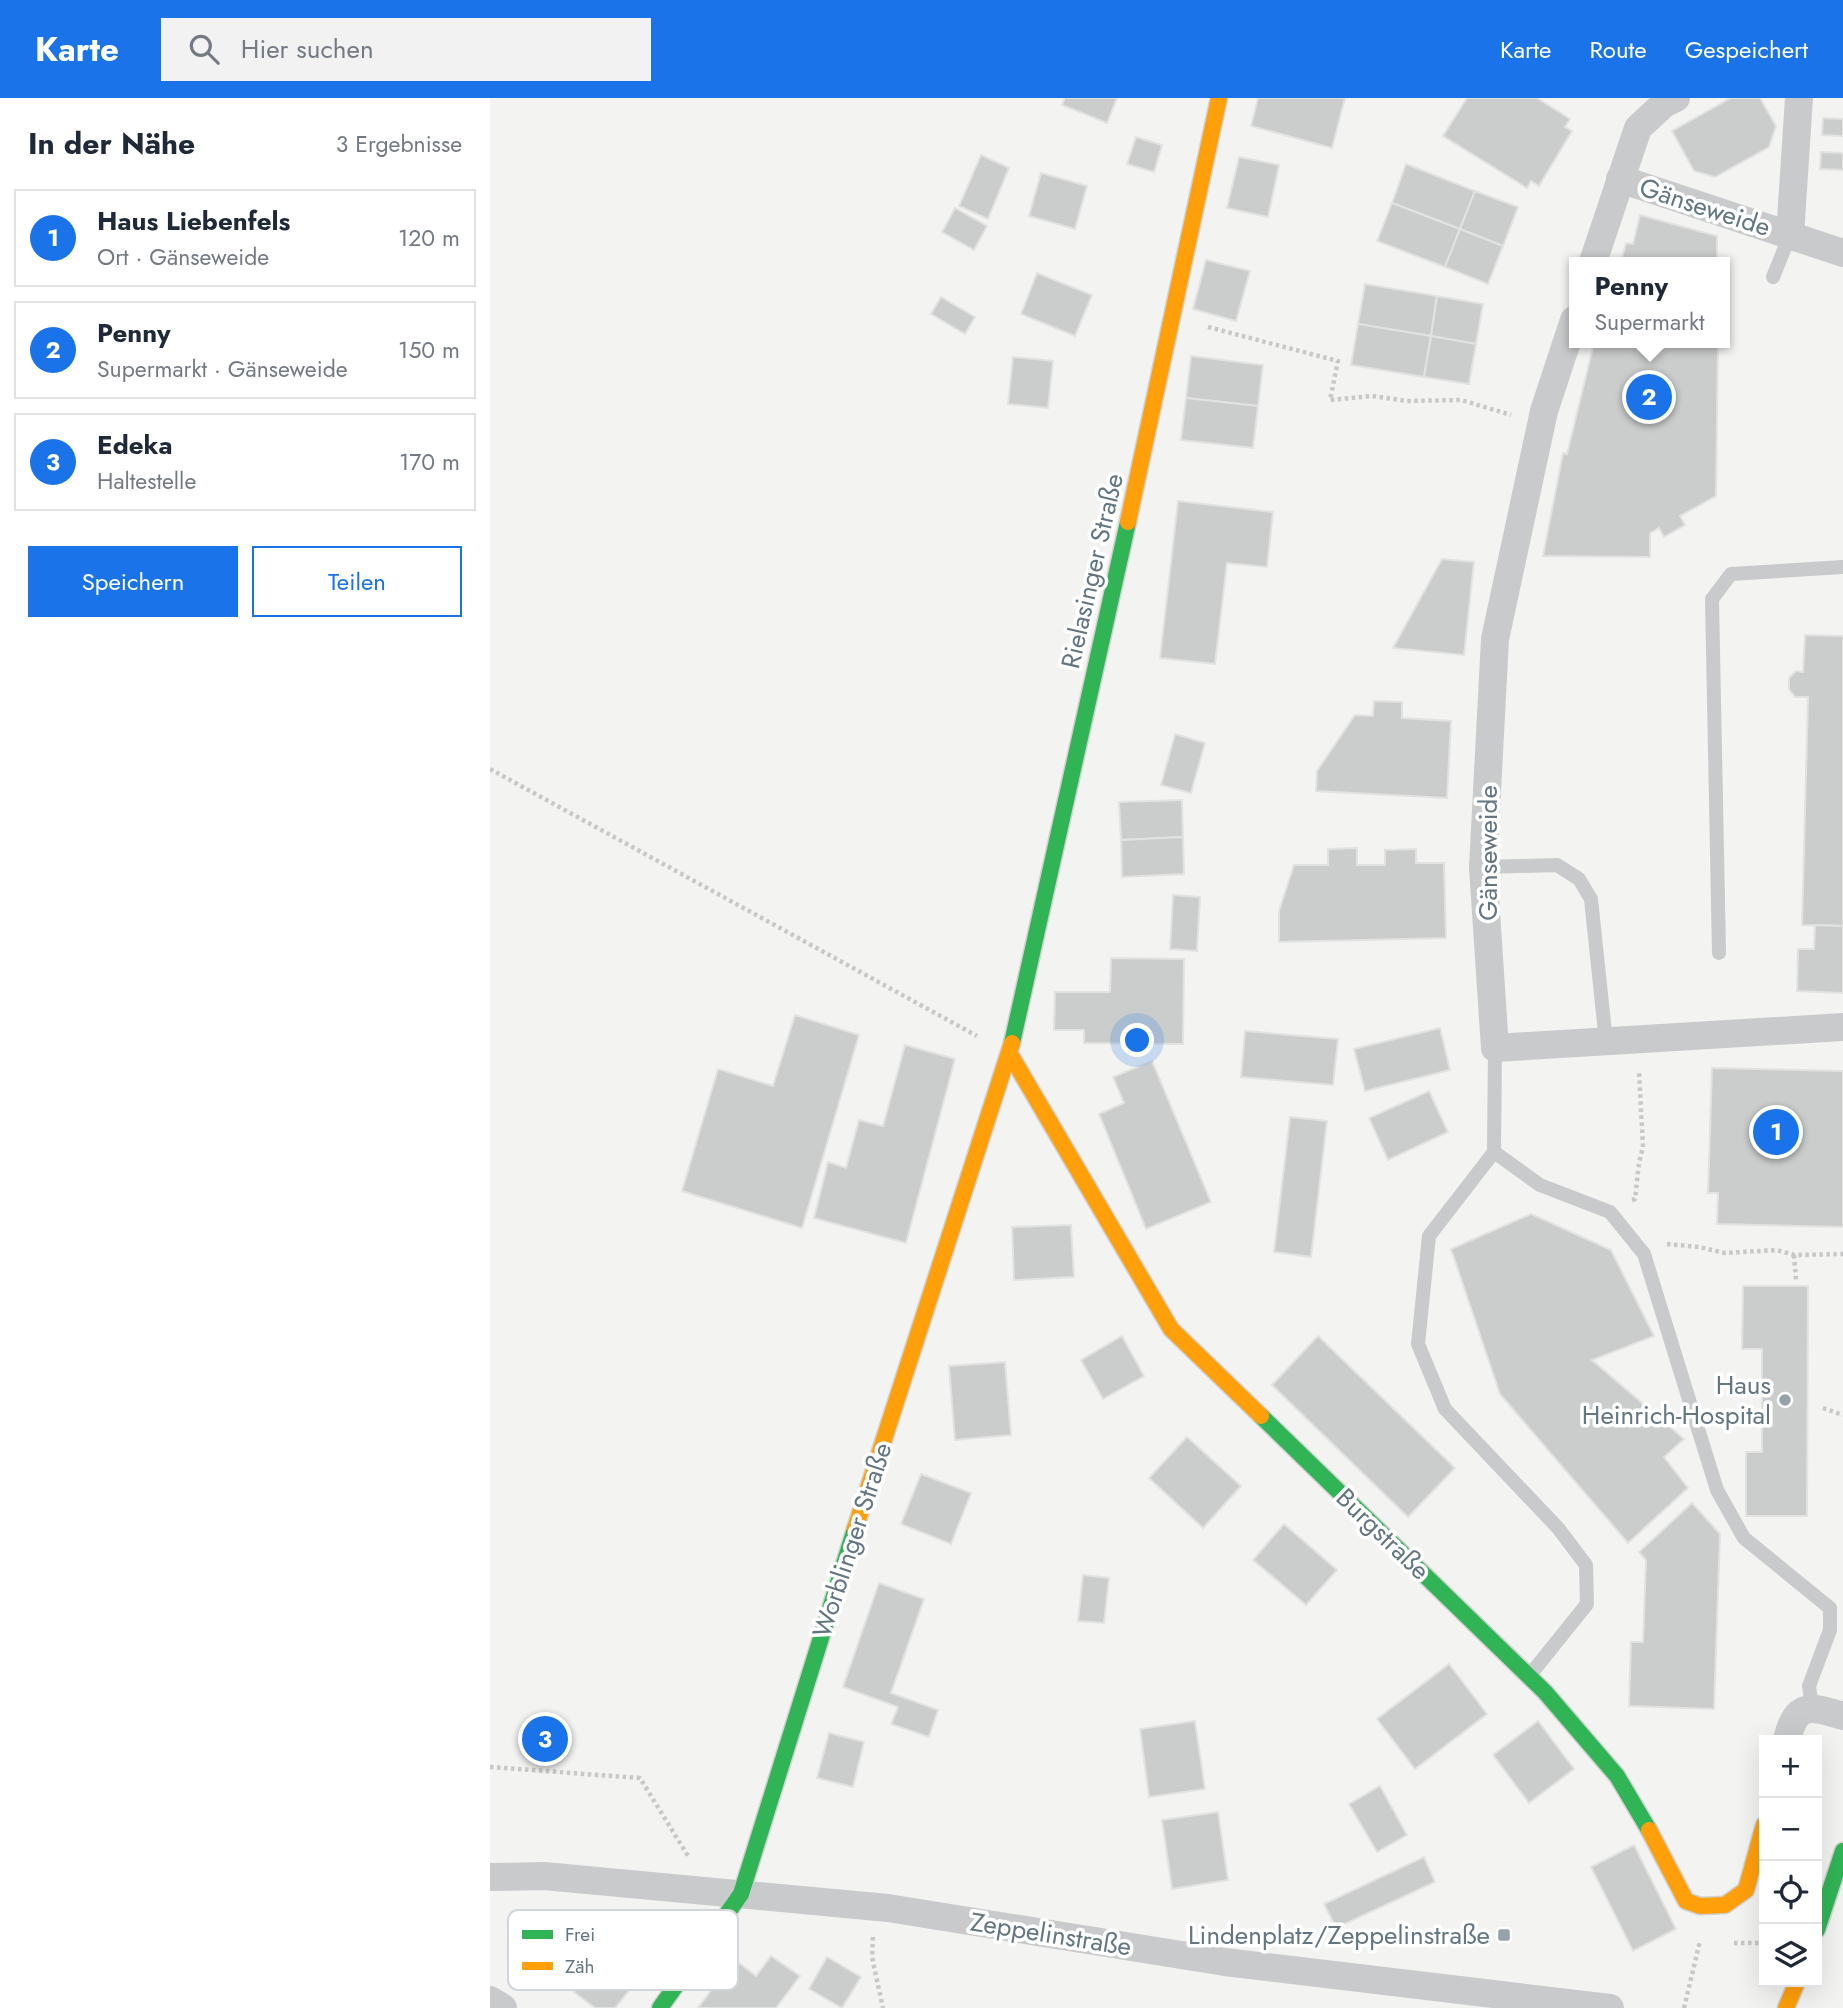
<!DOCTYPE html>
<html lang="de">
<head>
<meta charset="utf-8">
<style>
	:root { --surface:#fff; --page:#f2f2f3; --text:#1f2937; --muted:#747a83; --line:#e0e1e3; --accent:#1a73e8 }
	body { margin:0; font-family:Jost,sans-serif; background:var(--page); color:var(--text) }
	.controls { position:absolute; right:21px; bottom:21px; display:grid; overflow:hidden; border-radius:0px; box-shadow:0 7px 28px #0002 }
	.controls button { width:63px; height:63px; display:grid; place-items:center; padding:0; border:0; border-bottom:2px solid var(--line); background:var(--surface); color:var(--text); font:35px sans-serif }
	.you { position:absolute; left:648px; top:943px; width:24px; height:24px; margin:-18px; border:5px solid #fff; border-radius:50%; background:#1a73e8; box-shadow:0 0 0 10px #1a73e833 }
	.badge { display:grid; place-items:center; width:46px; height:46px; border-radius:50%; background:var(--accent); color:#fff; font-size:23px; font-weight:700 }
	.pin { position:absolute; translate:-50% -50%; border:4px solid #fff; box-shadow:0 2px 7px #0006 }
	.popup { position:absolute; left:1079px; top:159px; width:161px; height:91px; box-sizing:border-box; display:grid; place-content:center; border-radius:0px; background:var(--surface); filter:drop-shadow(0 2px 5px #0005); font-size:23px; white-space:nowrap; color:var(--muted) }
	.popup b { font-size:26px; color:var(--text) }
	.popup::after { content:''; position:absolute; left:50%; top:100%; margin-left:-14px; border:14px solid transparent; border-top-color:var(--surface) }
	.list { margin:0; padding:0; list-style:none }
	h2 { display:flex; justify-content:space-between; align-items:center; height:91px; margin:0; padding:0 28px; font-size:30px }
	h2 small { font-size:23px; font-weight:400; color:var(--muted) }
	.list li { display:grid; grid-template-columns:46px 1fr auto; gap:21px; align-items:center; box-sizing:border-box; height:98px; margin:0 14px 14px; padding:0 14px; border:2px solid var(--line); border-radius:0px }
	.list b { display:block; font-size:26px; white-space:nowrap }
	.list p { margin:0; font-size:23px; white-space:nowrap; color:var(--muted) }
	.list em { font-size:23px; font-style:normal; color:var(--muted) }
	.actions { display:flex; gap:14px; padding:21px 28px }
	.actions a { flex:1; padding:16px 0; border:2px solid var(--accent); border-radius:0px; text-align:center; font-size:24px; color:var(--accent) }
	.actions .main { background:var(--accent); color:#fff }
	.icon { flex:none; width:38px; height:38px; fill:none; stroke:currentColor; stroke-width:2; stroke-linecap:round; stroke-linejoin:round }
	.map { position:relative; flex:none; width:1353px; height:1910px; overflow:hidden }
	header { display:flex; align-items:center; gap:42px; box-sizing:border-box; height:98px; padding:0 35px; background:var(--accent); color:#fff }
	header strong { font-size:33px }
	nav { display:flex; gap:38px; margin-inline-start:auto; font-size:24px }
	.search { width:490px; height:63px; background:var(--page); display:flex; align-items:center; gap:18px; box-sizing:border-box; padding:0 24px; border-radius:0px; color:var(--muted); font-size:26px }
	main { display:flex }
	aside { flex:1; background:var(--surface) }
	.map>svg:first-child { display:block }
	.building { fill:#cbcdcd; stroke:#e2e2e1; stroke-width:2 }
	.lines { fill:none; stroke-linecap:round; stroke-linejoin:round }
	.fast-casing { stroke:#d0d1d1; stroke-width:19 }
	.slow-casing { stroke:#d0d1d1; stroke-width:19 }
	.path { stroke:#c7c8c8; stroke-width:4.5; stroke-dasharray:3.5 3.5; stroke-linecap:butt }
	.lane { stroke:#c8cacb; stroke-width:14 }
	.street { stroke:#c8cacb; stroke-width:28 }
	.fast { stroke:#30b455; stroke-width:16 }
	.slow { stroke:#ff9f0a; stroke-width:16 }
	.poi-dot { fill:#95a2a9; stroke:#fff; stroke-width:2.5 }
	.labels { text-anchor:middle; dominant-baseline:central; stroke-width:7; stroke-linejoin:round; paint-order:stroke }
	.street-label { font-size:26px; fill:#637682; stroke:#fff }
	.poi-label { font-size:26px; fill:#637682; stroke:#fff; text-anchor:end }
	.key { fill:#fff; stroke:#d0d6da; stroke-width:2 }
	.key-label { font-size:19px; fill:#637682 }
</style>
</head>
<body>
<header>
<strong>Karte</strong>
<div class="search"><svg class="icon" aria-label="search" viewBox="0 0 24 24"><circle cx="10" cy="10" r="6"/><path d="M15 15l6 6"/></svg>Hier suchen</div>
<nav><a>Karte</a><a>Route</a><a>Gespeichert</a></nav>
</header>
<main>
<aside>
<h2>In der Nähe<small>3 Ergebnisse</small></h2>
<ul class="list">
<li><span class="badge">1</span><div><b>Haus Liebenfels</b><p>Ort · Gänseweide</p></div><em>120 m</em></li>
<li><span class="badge">2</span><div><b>Penny</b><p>Supermarkt · Gänseweide</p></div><em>150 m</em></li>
<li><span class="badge">3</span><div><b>Edeka</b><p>Haltestelle</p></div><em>170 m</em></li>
</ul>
<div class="actions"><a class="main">Speichern</a><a>Teilen</a></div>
</aside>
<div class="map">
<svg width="1353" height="1910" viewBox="0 0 1353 1910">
	<rect width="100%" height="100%" fill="#f3f3f1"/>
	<g class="building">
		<polygon points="575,0 627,0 617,25 572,7"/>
		<polygon points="768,0 855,0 842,50 761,28"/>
		<polygon points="977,0 1047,0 1080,21 1075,29 1082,33 1049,88 1041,83 1037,90 953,38"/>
		<polygon points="1241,0 1270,0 1286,28 1279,49 1225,79 1204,73 1182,33"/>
		<polygon points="1333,20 1353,21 1353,38 1332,37"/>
		<polygon points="646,39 672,47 664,74 637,66"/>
		<polygon points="1331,54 1353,55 1353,72 1330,71"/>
		<polygon points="491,57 519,70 498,121 469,108"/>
		<polygon points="749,59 789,67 778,119 737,110"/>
		<polygon points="916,66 985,93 970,131 902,105"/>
		<polygon points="551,75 597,88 585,131 539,118"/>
		<polygon points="985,93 1028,109 1013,148 970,131"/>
		<polygon points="902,105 970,131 955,169 887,143"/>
		<polygon points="465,110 497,128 484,152 452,134"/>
		<polygon points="1150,117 1227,138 1227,164 1131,164 1136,145 1143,146"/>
		<polygon points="970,131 1013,148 998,186 955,169"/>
		<polygon points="716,162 760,173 746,223 703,211"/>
		<polygon points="1234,169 1238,171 1237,243 1234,243"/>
		<polygon points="547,175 602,197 585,238 531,216"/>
		<polygon points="875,186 947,198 941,238 868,226"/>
		<polygon points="947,198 993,206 986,246 941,238"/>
		<polygon points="451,199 485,219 475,236 441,216"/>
		<polygon points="868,226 941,238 934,279 861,267"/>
		<polygon points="941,238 986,246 979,286 934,279"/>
		<polygon points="1104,245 1228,245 1226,398 1190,418 1195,427 1174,439 1169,430 1160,435 1160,459 1053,458 1073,355 1077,356"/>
		<polygon points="701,258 773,267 768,308 696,300"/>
		<polygon points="523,259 563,263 558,310 518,306"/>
		<polygon points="696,300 768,308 763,350 691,342"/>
		<polygon points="688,403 783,414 777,469 737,465 725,566 670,560"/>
		<polygon points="952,461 984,464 974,557 903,550"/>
		<polygon points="1315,537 1353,538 1353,828 1312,827 1318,599 1305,599 1299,591 1299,580 1306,573 1313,574"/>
		<polygon points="884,603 912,604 912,620 961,623 957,700 826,693 827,673 865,617 883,618"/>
		<polygon points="685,636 715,645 701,695 671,687"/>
		<polygon points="692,702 693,739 631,742 629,704"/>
		<polygon points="693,739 694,776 632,779 631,742"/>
		<polygon points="867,750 867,767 895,767 895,752 926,751 926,765 954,765 956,840 789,844 789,813 804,767 838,767 838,751"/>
		<polygon points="683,797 710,799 707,853 680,851"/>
		<polygon points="1325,827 1353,828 1353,895 1307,893 1308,851 1324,851"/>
		<polygon points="621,860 694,861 693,946 594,945 594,932 564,932 565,894 620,894"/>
		<polygon points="305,917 369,937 312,1130 192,1093 228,971 283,988"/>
		<polygon points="950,930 960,972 875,993 864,951"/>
		<polygon points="755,933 848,941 843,987 751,979"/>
		<polygon points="415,947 465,961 416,1145 324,1120 338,1064 356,1070 369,1022 393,1028"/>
		<polygon points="662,963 721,1104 656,1131 609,1016 634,1005 623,979"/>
		<polygon points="1222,970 1353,973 1353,1129 1227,1126 1228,1095 1218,1095"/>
		<polygon points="939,993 958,1034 898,1062 879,1020"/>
		<polygon points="800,1019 837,1023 821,1159 784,1154"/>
		<polygon points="1041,1116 1121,1152 1164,1238 1102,1262 1194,1341 1174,1359 1198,1390 1138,1445 1010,1296 961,1151"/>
		<polygon points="581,1127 584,1179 524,1182 522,1129"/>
		<polygon points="1253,1188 1318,1188 1317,1418 1256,1418 1256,1354 1272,1354 1272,1251 1252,1251"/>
		<polygon points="632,1238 654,1278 613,1301 591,1262"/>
		<polygon points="828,1238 965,1370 918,1419 782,1287"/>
		<polygon points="515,1264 521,1337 465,1342 459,1268"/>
		<polygon points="697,1339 751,1388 713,1430 659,1380"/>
		<polygon points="431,1376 481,1395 461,1446 411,1426"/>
		<polygon points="1202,1405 1230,1436 1224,1611 1139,1608 1141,1544 1153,1544 1156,1462 1149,1454"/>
		<polygon points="794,1426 847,1472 816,1507 763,1462"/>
		<polygon points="593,1477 619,1480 614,1525 588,1523"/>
		<polygon points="389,1485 434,1501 401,1595 448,1612 439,1639 401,1626 408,1609 353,1589"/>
		<polygon points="959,1566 997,1616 925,1671 887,1621"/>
		<polygon points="705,1623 715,1691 659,1699 650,1631"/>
		<polygon points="1048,1623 1084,1671 1039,1705 1003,1657"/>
		<polygon points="339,1635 374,1644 363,1689 327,1680"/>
		<polygon points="890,1688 917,1737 887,1754 859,1706"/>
		<polygon points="728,1714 738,1782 682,1791 672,1722"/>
		<polygon points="1144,1747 1186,1831 1143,1853 1101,1769"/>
		<polygon points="934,1759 945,1784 846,1830 834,1806"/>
		<polygon points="56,1836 78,1854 59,1876 37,1858"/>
		<polygon points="115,1856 147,1883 125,1910 105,1910 84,1894"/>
		<polygon points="281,1858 310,1878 286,1910 208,1910 244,1861 266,1878"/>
		<polygon points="337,1859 371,1879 352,1910 319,1891"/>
	</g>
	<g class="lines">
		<g class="fast-casing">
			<g id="fast">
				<polyline points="522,945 638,424"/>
				<polyline points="771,1318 1055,1594 1127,1678 1159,1732"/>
				<polyline points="1327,1832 1353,1753"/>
				<polyline points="170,1910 251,1796 365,1431"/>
			</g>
		</g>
		<g class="slow-casing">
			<g id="slow">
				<polyline points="638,424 729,0"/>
				<polyline points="520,956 681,1231 771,1318"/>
				<polyline points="365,1431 522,945"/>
				<polyline points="1159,1732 1196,1803 1210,1808 1235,1807 1256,1792 1274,1727"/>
				<polyline points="1296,1910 1307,1884"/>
			</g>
		</g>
		<g class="path">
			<polyline points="718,229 848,263 840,302 882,298 917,303 971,302 1021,317"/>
			<polyline points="0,671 487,938"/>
			<polyline points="1142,1102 1145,1101 1149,1065 1153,1049 1149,974"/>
			<polyline points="1177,1146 1209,1149 1235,1155 1287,1152 1304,1157 1353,1156"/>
			<polyline points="1304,1157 1306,1182"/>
			<polyline points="1333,1310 1353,1317"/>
			<polyline points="0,1669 150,1680 198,1758"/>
			<polyline points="383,1839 382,1859 393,1910"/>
			<polyline points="1244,1845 1274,1845"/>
			<polyline points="1194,1910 1210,1843"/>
		</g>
		<g class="lane">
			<polyline points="1283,179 1300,137"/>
			<polyline points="993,769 1067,767 1089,781 1101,801 1116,944"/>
			<polyline points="1229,855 1222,501 1241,476 1353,469"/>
			<polyline points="1004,1054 1005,950"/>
			<polyline points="1040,1577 1097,1506 1096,1467 1068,1430 955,1311 928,1246 939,1138 1004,1054 1050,1087 1120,1114 1154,1156 1227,1392 1254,1440 1340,1510 1340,1532 1319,1588 1322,1609"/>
		</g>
		<g class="street">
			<polyline points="1130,81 1353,155"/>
			<polyline points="1300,137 1309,0"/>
			<polyline points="1103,164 1148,30 1174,6 1186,0"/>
			<polyline points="1084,222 1054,313 1005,541 993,769 1005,950 1353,929"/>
			<path d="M1297 1642C1306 1603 1321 1608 1353 1618"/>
			<polyline points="0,1779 54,1778 398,1810 735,1864 1120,1910"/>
			<polyline points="0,1902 13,1910"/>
		</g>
		<use href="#fast" class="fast"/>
		<use href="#slow" class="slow"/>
	</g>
	<g class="poi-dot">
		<circle cx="1295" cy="1302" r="7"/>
		<rect x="1007" y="1830" width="14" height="14" rx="3.5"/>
	</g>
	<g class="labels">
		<g class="street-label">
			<text transform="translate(1215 109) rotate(18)">Gänseweide</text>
			<text transform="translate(602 473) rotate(-77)">Rielasinger Straße</text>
			<text transform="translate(998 755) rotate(-90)">Gänseweide</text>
			<text transform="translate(893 1436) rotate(44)">Burgstraße</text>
			<text transform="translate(362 1442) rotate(-72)">Worblinger Straße</text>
			<text transform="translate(561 1836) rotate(9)">Zeppelinstraße</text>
		</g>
		<g class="poi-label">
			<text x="1281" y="1287">Haus<tspan x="1281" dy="30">Heinrich-Hospital</tspan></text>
			<text x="1000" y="1837">Lindenplatz/Zeppelinstraße</text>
		</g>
	</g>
	<rect x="18" y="1812" width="230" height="80" rx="10" class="key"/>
	<rect x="32" y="1832" width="31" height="9" fill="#30b455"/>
	<rect x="32" y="1864" width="31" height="8" fill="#ff9f0a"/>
	<g class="key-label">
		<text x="75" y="1843">Frei</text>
		<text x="75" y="1875">Zäh</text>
	</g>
</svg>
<div class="controls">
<button>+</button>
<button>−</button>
<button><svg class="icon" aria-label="locate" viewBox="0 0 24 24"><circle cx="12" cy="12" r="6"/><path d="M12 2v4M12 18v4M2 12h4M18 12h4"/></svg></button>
<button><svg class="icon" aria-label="layers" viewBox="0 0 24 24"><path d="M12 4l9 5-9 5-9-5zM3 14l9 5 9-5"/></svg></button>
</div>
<div class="you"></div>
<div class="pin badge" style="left:1286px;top:1034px">1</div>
<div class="pin badge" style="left:1159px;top:299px">2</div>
<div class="popup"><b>Penny</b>Supermarkt</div>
<div class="pin badge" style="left:55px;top:1641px">3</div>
</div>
</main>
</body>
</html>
